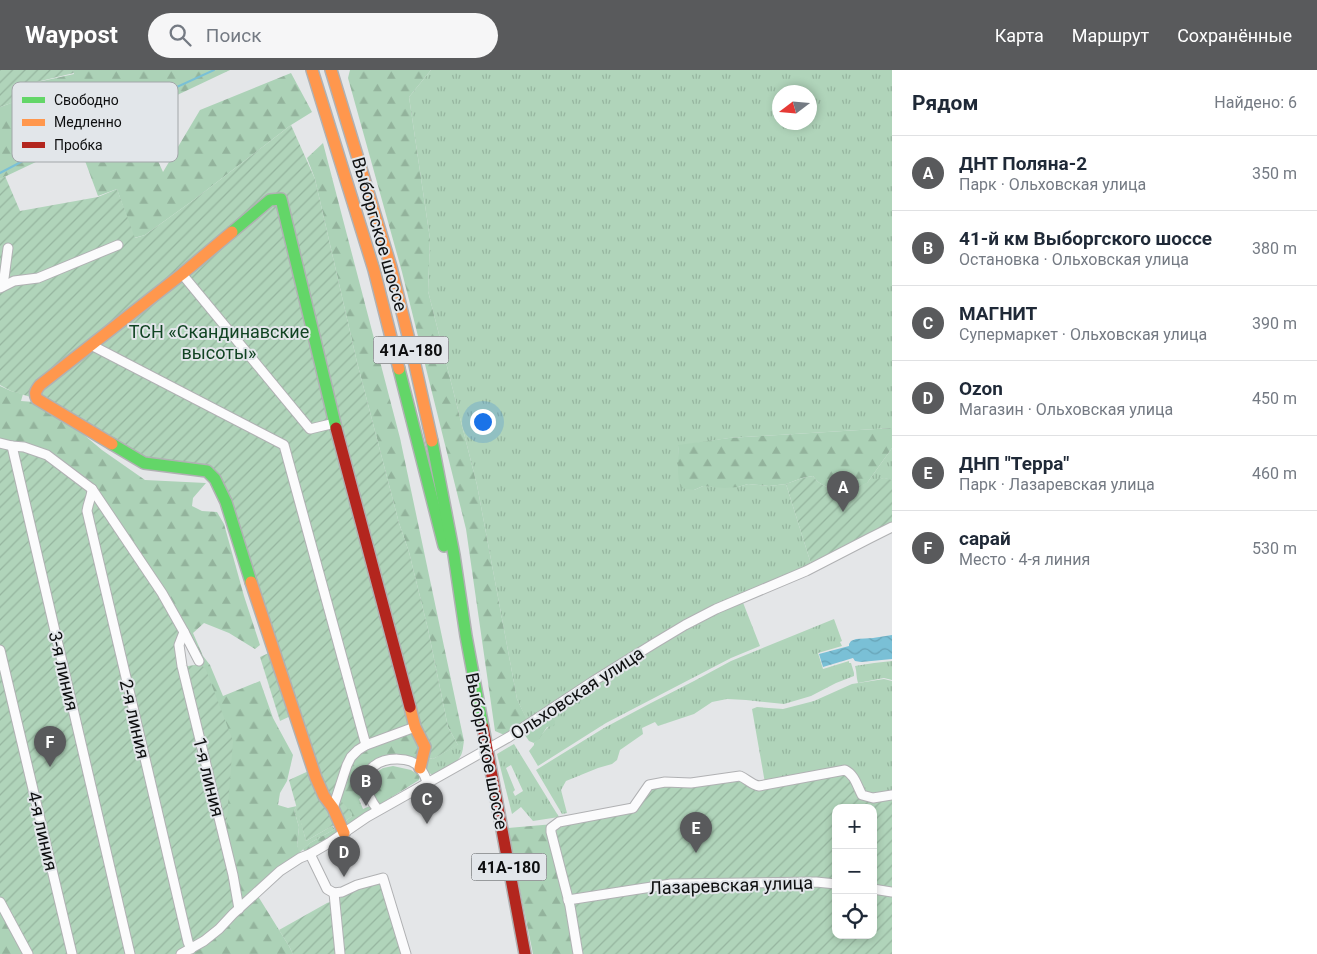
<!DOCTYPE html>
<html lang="ru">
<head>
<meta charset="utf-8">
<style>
	:root { --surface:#fff; --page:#f6f6f7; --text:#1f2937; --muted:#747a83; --line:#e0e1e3; --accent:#595a5c }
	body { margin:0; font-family:Roboto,sans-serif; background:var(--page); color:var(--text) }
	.controls { position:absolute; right:15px; bottom:15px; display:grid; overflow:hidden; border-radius:10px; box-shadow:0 2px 8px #0003 }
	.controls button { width:45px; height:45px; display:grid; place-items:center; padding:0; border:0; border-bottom:1px solid var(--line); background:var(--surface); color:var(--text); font:25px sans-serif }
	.compass { position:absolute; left:772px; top:15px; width:45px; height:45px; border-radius:50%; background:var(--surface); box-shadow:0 2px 8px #0003; rotate:254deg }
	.you { position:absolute; left:482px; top:351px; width:18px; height:18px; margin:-12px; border:4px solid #fff; border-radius:50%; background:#1a73e8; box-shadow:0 0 0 8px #1a73e833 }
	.badge { display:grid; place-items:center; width:32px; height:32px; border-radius:50%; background:var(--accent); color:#fff; font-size:16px; font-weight:700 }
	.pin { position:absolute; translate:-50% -41px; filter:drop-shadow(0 1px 2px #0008) }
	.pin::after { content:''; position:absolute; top:26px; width:18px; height:15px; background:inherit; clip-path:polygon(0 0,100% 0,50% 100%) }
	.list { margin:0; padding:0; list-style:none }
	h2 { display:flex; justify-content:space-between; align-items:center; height:65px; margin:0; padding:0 20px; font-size:21px }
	h2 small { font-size:16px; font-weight:400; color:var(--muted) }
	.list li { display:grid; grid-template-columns:32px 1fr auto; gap:15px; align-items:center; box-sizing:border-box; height:75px; padding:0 20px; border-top:1px solid var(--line) }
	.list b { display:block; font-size:19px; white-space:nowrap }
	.list p { margin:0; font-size:16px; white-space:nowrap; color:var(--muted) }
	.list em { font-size:16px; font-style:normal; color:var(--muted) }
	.icon { flex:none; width:28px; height:28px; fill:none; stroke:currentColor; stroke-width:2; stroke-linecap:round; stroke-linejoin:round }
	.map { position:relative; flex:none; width:892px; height:884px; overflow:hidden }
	header { display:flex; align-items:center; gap:30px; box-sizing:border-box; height:70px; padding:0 25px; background:var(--accent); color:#fff }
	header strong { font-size:24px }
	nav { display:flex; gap:28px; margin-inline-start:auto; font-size:18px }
	.search { width:350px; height:45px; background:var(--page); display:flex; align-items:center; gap:12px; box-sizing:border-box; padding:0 18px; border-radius:28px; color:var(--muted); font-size:19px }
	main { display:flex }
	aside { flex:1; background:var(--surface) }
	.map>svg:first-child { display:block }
	.grass { fill:url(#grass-tufts); fill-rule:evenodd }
	.forest { fill:url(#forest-firs) }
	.garden { fill:url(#garden-furrows); fill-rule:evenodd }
	.water { fill:url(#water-waves) }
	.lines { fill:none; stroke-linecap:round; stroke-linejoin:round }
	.stream { stroke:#7ac0d6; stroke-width:2 }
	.street-casing { stroke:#b0b1b3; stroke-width:11 }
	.fast-casing { stroke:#b0b1b3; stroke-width:14 }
	.slow-casing { stroke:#b0b1b3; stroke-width:14 }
	.jam-casing { stroke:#b0b1b3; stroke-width:14 }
	.street { stroke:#fbfbfc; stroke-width:9 }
	.fast { stroke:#63d668; stroke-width:11 }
	.slow { stroke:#ff974d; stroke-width:11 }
	.jam { stroke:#b3261e; stroke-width:11 }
	.labels { text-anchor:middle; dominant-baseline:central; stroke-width:4; stroke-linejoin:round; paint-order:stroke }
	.shield { fill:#e2e6ea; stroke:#4e5051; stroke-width:1 }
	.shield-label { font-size:16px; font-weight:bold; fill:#0e0f10 }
	.street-label { font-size:18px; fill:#0e0f10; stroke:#e2e6ea }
	.park-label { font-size:18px; fill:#114423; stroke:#e2e6ea }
	.key { fill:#e2e6ea; stroke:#a2a6a9; stroke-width:1 }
	.key-label { font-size:14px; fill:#0e0f10 }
</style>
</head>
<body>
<header>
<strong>Waypost</strong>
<div class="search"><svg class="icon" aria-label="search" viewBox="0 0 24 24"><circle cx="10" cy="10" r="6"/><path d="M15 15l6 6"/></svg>Поиск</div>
<nav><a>Карта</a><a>Маршрут</a><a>Сохранённые</a></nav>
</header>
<main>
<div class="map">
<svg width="892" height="884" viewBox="0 0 892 884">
	<defs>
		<pattern id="grass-tufts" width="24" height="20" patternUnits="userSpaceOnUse" patternTransform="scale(1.25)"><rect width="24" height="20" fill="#b0d4ba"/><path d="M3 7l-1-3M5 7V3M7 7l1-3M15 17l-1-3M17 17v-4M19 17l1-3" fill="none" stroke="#96b59f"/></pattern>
		<pattern id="forest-firs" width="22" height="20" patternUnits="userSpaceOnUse" patternTransform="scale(1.25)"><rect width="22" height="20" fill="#acd2b7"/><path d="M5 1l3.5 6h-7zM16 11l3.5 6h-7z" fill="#93b39c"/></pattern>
		<pattern id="garden-furrows" width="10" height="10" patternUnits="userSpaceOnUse" patternTransform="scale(1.25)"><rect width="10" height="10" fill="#b0d4ba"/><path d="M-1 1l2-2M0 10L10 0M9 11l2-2" fill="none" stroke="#96b59f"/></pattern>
		<pattern id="water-waves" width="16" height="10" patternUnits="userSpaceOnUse" patternTransform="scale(1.25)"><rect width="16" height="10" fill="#7ac0d6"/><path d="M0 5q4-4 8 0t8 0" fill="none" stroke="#68a4b7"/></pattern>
	</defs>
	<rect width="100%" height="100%" fill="#e4e6e8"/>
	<g class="grass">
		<path d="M431 0H892V358L729 368 678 376 679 389 694 420 703 416 738 417 748 414 769 416 786 414 812 497 742 530 760 576 731 588 606 653 538 696 529 681 534 675V673L549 656 529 655 517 629 477 415 428 221 430 169 409 27ZM779 22H809V52H779Z"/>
		<polygon points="892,378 892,410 884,408 867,413"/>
		<polygon points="834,549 842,571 840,572 842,576 818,583 823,599 849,591 849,593 851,593 854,603 854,606 836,613 811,626 784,634 746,630 727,629 712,632 694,644 658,656 655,652 642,658 643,664 620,680 617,690 612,694 598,698 566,711 561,720 567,743 562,744 536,700 604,658 649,634 694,611 731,591"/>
		<path d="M892 591V610L884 608 858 613C856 607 857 602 855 596L874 593Z"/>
		<polygon points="884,609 892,611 892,725 873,728 765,713 752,639 757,637 783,639 814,631 852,614"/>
		<path d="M464 671C463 676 463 683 460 687 455 696 442 704 432 705L418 693 424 687 433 689Z"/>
		<path d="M514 674 559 747 533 751 521 737 512 744 497 684ZM511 695 523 721 515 726 513 722 515 720 506 698Z"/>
		<polygon points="297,736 306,771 332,756 335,759 310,773 299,783 297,775 299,757 294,740"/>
	</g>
	<g class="forest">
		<polygon points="73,0 230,0 0,109 0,37 20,30 24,15 74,4"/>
		<polygon points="350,0 431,0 409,27 430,169 428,221 477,415 517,629 529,654 546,643 550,648 553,649 555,651 554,656 547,657 539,669 534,673 529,671 521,659 509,667 495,661 466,459 402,202 348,8"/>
		<polygon points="291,3 312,42 291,55 195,129 145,165 134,168 117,119 98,126 81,80 140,51 163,102 200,40"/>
		<polygon points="323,73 400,368 464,671 458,675 448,657 428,559 409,482 399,453 357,292 315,109 307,88"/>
		<polygon points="0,316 11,321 23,324 21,331 34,332 65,349 102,380 145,410 206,413 193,428 192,436 202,441 217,442 224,454 244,526 260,575 255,579 229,563 204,553 193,563 203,586 210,595 223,626 260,611 273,648 293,685 287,711 280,723 278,735 288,738 297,736 294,740 299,757 297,775 301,786 256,823 289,876 293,884 181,884 225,775 197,588 194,581 0,373"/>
		<path d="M892 358V378L867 413 848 423 837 426C834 423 831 419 827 417 821 414 817 412 813 406L802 408 786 414 769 416 748 414 738 417 724 418 703 416 694 420 681 418C676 407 679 388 678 375L729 368Z"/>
		<polygon points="413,657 425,677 421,690 371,695 367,724 359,729 363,739 372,735 373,739 348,756 346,751 352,746 336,729 352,686"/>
		<polygon points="393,696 411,700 420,706 419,710 379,735 374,733 369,707 383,698"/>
		<polygon points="554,754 578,884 533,884 507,758"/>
		<polygon points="335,759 337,762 331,768 305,782 303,779 310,773"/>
		<polygon points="0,832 28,884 0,884"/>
	</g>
	<g class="garden">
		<polygon points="0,0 73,0 74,3 24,15 20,30 0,37"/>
		<polygon points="291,55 315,109 357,292 399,453 409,482 428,559 448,657 458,675 433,689 424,687 413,658 352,686 336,728 343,733 352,743 352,746 346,751 332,756 306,771 289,710 313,699 295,644 280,651 260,587 273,581 214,406 144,393 37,329 11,321 0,315 0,109 5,106 20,141 98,127 117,119 135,168 145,165 195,129"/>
		<polygon points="0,373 47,385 92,420 180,555 182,597 201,594 206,600 233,671 225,775 240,836 181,884 28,884 0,832"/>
		<path d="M813 406C817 412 821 414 827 417 831 419 834 423 837 426 852 421 869 409 884 408 887 408 889 409 892 410V457L812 497 786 414 802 408Z"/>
		<path d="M845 700 862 725H892V884H578L553 772 554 754 633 738 649 715 740 706 756 715ZM836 738H873V865H836Z"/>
		<polygon points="383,808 407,884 293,884 289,876 279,860 327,833 339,829 357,815"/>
	</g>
	<polygon class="water" points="892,565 892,589 861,592 855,591 853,588 823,597 819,584 849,576 849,574 851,571 856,569 873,568"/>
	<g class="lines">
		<polyline class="stream" points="0,103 76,63 214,0"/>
		<g class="street-casing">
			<g id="street">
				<polyline points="182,204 310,359 335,353"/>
				<polyline points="3,216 8,178"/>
				<polyline points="0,218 14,211 38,208 118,175"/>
				<polyline points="91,275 284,375 366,675"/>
				<polyline points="0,373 12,376 24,377 47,385 92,419 162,523 184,562 179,575 182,596 233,805 239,839"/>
				<polyline points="12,376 130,884"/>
				<path d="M92 419C92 426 88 433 87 441L188 872 191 879"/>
				<polyline points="184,562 199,591"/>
				<polyline points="0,580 72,884"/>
				<polyline points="333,738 347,695 351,687 358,680 366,675 415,657"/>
				<path d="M378 740C369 729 363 716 369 702 371 699 371 698 374 696 385 687 411 686 420 698 423 702 426 708 427 712"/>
				<polyline points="310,784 327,819 334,823 342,822 357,815 383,808 406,884"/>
				<polyline points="873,819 892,822"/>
				<polyline points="334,823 340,884"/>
				<polyline points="568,830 671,814 816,812 836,814"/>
				<polyline points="0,832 28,884"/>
				<polyline points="181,884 204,871 219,859 233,844 280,801 300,788 310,784 329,773 367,747 509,667 592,612 655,573 685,555 716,539 806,501 870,468 892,457"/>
				<path d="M578 884 570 836 551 762V758L559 752 633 738 649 715 665 712 691 713 740 706C747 709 752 715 759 716L845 700C855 705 857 716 862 725L873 728 892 725"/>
			</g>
		</g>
		<g class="fast-casing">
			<g id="fast">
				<polyline points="232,162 270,130 281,129 336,358"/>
				<polyline points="399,299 444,476"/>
				<polyline points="432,371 454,485 466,566 483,657"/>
				<polyline points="112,374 144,393 207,401 215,409 226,432 251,512"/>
			</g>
		</g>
		<g class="slow-casing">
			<g id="slow">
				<polyline points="312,0 374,200 399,299"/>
				<polyline points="331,0 391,197 413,286 432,371"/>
				<path d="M112 374 37 329C34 323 36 320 40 315L182 204 232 162"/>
				<polyline points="251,512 316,708 324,726 333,738 344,763"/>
				<polyline points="410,637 415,657 425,677 420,698"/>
			</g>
		</g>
		<g class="jam-casing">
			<g id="jam">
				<polyline points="336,358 410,637"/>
				<polyline points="483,657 525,884"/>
			</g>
		</g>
		<use href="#street" class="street"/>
		<use href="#fast" class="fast"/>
		<use href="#slow" class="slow"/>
		<use href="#jam" class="jam"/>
	</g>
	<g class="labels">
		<g class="shield">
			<rect x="373.5" y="266.5" width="75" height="27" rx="4"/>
			<rect x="471.5" y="783.5" width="75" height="27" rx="4"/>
		</g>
		<g class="shield-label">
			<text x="411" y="280">41А-180</text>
			<text x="509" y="797">41А-180</text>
		</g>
		<g class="street-label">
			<text transform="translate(380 164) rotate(74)">Выборгское шоссе</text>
			<text transform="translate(64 601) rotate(77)">3-я линия</text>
			<text transform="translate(577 623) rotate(-33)">Ольховская улица</text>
			<text transform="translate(135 649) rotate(77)">2-я линия</text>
			<text transform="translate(487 681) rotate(79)">Выборгское шоссе</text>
			<text transform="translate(209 707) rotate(76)">1-я линия</text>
			<text transform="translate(43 761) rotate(77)">4-я линия</text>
			<text transform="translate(731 815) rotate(-2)">Лазаревская улица</text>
		</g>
		<g class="park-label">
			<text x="219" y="261">ТСН «Скандинавские<tspan x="219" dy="21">высоты»</tspan></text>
		</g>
	</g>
	<rect x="12" y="12" width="166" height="80" rx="8" class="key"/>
	<rect x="22" y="27" width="23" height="6" fill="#63d668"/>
	<rect x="22" y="49" width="23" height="7" fill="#ff974d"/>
	<rect x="22" y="72" width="23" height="6" fill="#b3261e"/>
	<g class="key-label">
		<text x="54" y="35">Свободно</text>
		<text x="54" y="57">Медленно</text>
		<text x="54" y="80">Пробка</text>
	</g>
</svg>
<div class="controls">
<button>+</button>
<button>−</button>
<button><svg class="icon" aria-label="locate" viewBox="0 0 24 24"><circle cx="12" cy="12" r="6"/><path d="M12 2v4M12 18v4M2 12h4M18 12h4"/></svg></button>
</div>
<svg class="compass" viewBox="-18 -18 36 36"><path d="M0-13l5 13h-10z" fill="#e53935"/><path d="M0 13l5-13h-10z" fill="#747a83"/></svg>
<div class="you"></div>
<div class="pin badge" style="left:843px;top:442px">A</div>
<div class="pin badge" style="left:366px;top:736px">B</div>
<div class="pin badge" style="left:427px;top:754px">C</div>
<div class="pin badge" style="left:344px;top:807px">D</div>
<div class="pin badge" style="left:696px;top:783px">E</div>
<div class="pin badge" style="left:50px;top:697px">F</div>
</div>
<aside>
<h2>Рядом<small>Найдено: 6</small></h2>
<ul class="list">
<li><span class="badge">A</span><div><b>ДНТ Поляна-2</b><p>Парк · Ольховская улица</p></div><em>350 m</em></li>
<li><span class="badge">B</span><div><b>41-й км Выборгского шоссе</b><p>Остановка · Ольховская улица</p></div><em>380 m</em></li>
<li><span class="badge">C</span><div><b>МАГНИТ</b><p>Супермаркет · Ольховская улица</p></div><em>390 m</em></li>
<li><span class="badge">D</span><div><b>Ozon</b><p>Магазин · Ольховская улица</p></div><em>450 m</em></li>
<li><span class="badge">E</span><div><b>ДНП &quot;Терра&quot;</b><p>Парк · Лазаревская улица</p></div><em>460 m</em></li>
<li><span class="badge">F</span><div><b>сарай</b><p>Место · 4-я линия</p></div><em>530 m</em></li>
</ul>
</aside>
</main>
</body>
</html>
